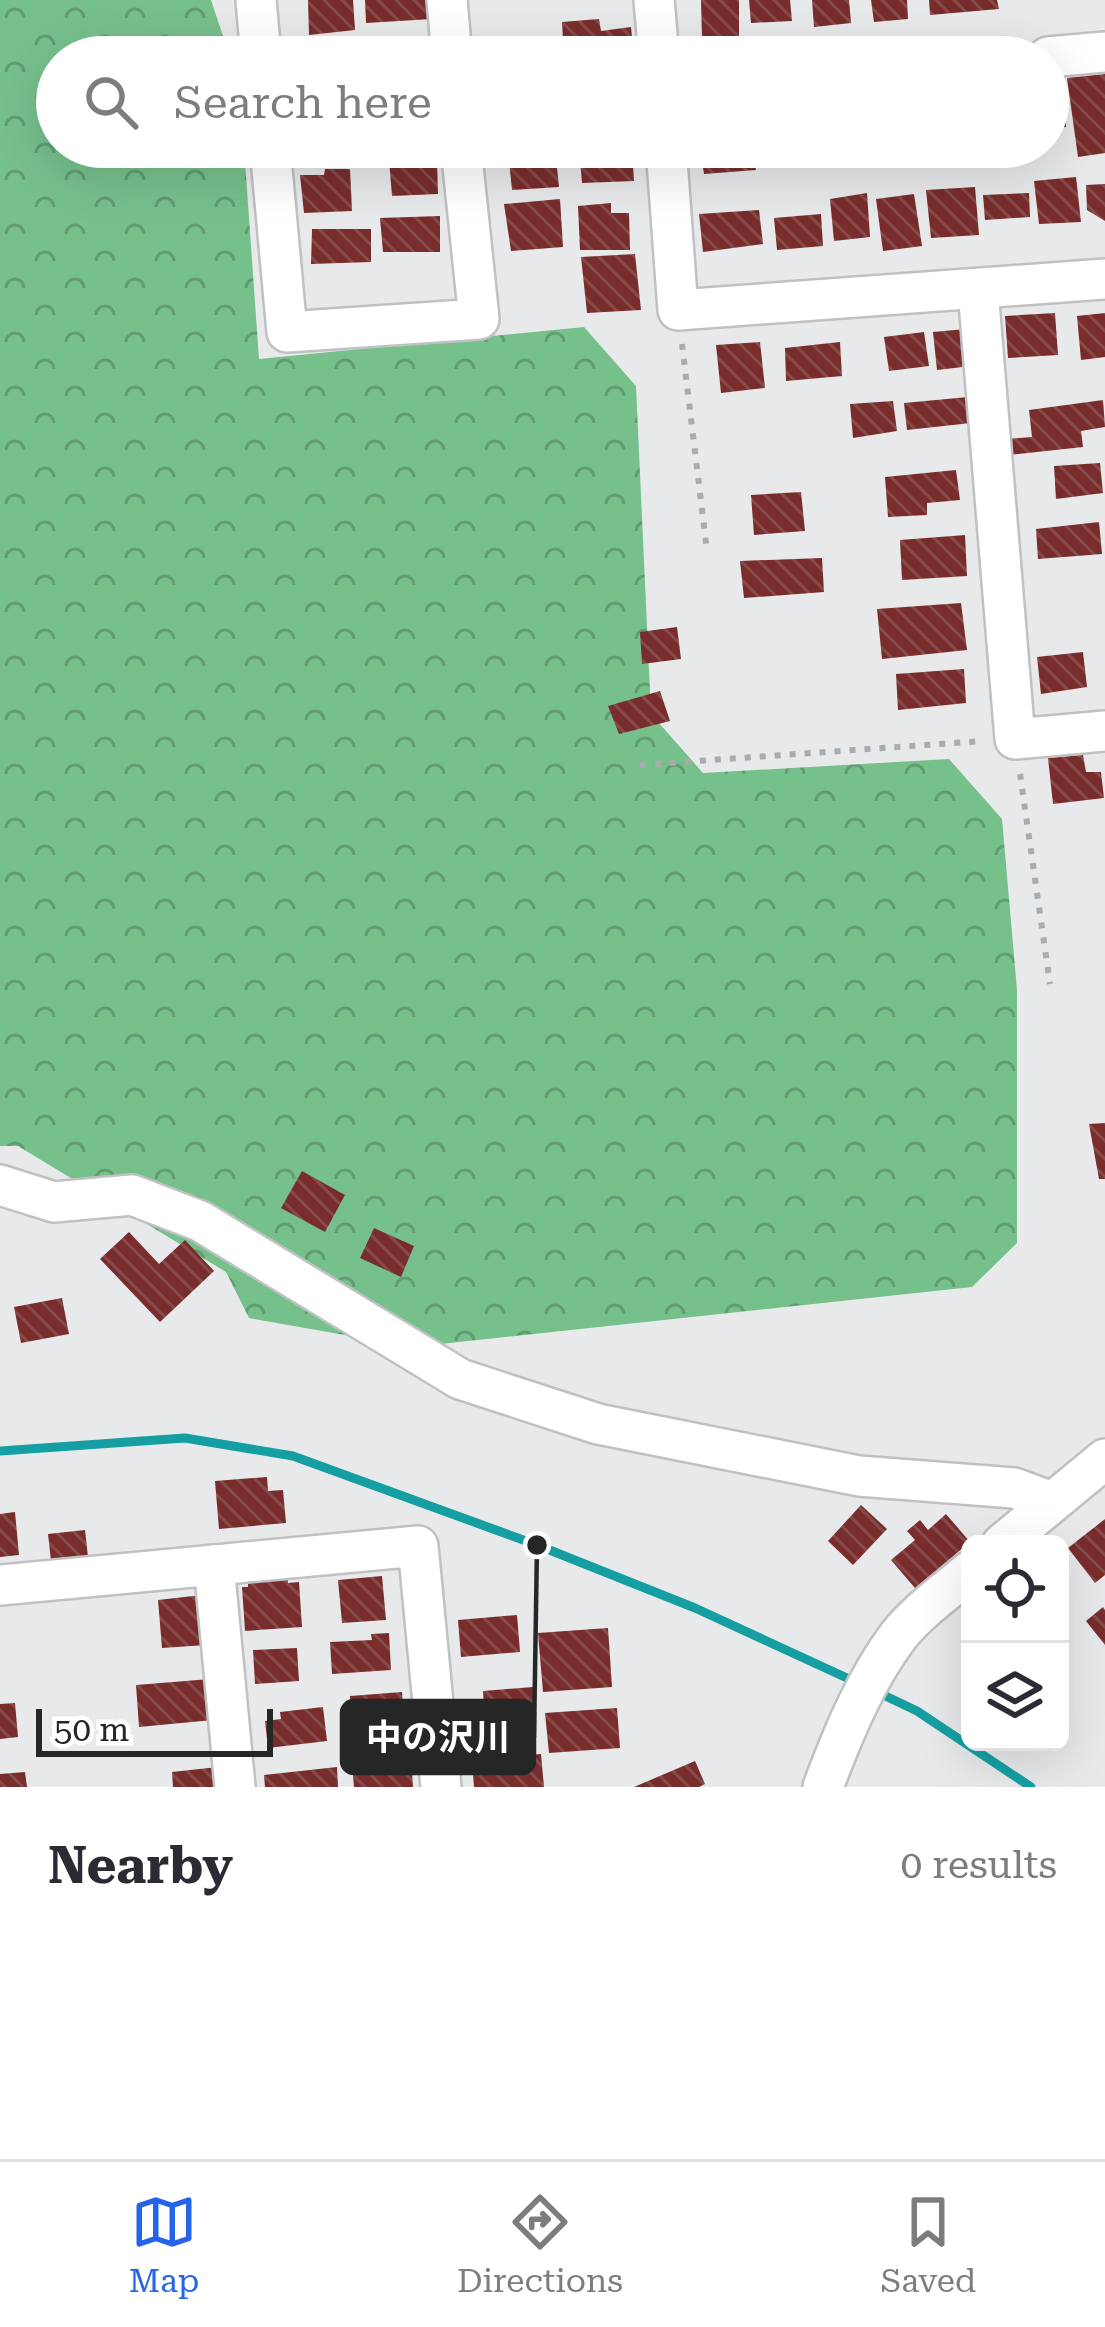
<!DOCTYPE html>
<html lang="en">
<head>
<meta charset="utf-8">
<style>
	:root { --surface:#fff; --page:#f2f2f3; --text:#2b2b33; --muted:#7c7c81; --line:#e1e1e2; --accent:#2563eb }
	body { margin:0; font-family:"Roboto Serif","Noto Sans JP",serif; background:var(--page); color:var(--text) }
	.controls { position:absolute; right:36px; bottom:36px; display:grid; overflow:hidden; border-radius:18px; box-shadow:0 12px 48px #0002 }
	.controls button { width:108px; height:108px; display:grid; place-items:center; padding:0; border:0; border-bottom:3px solid var(--line); background:var(--surface); color:var(--text); font:60px sans-serif }
	.scale { position:absolute; left:36px; bottom:30px; width:237px; box-sizing:border-box; padding-left:12px; border:6px solid #252626; border-top:0; font-size:33px; line-height:42px; white-space:nowrap; color:#252626; -webkit-text-stroke:9px #fff; paint-order:stroke }
	.list { margin:0; padding:0; list-style:none }
	h2 { display:flex; justify-content:space-between; align-items:center; height:156px; margin:0; padding:0 48px; font-size:51px }
	h2 small { font-size:39px; font-weight:400; color:var(--muted) }
	.icon { flex:none; width:66px; height:66px; fill:none; stroke:currentColor; stroke-width:2; stroke-linecap:round; stroke-linejoin:round }
	.map { position:relative; flex:none; width:1105px; height:1787px; overflow:hidden }
	.search { position:absolute; background:var(--surface); box-shadow:0 12px 48px #0002; left:36px; right:36px; top:36px; height:132px; display:flex; align-items:center; gap:30px; box-sizing:border-box; padding:0 42px; border-radius:66px; color:var(--muted); font-size:45px }
	.sheet { height:372px; background:var(--surface) }
	nav { display:flex; justify-content:space-around; align-items:center; box-sizing:border-box; height:168px; border-top:3px solid var(--line); background:var(--surface); font-size:33px; color:var(--muted) }
	nav a { display:grid; justify-items:center; gap:6px }
	nav .on { color:var(--accent) }
	.map>svg:first-child { display:block }
	.forest { fill:url(#forest-crowns) }
	.lines { fill:none; stroke-linecap:round; stroke-linejoin:round }
	.stream { stroke:#169fa3; stroke-width:9 }
	.building { fill:url(#building-back-hatch) }
	.minor-casing { stroke:#c0c1c3; stroke-width:44 }
	.path { stroke:#aaabac; stroke-width:6; stroke-dasharray:6 9; stroke-linecap:butt }
	.minor { stroke:#fff; stroke-width:39 }
	.leader { fill:none; stroke:#252626; stroke-width:4.5 }
	.callout-dot { fill:#252626; stroke:#fff; stroke-width:4.5 }
	.callout { fill:#252626; stroke:#252626; stroke-width:4.5 }
	.callout-label { font-size:36px; text-anchor:middle; font-weight:bold; fill:#fff }
</style>
</head>
<body>
<div class="map">
<svg width="1105" height="1787" viewBox="0 0 1105 1787">
	<defs>
		<pattern id="forest-crowns" width="20" height="18" patternUnits="userSpaceOnUse" patternTransform="scale(3)"><rect width="20" height="18" fill="#76c08c"/><path d="M2 6a3 3 0 1 1 6 0M12 15a3 3 0 1 1 6 0" fill="none" stroke="#619c72"/></pattern>
		<pattern id="building-back-hatch" width="6" height="6" patternUnits="userSpaceOnUse" patternTransform="scale(3)"><rect width="6" height="6" fill="#782d2c"/><path d="M-1 5l2 2M0 0l6 6M5-1l2 2" fill="none" stroke="#864a49"/></pattern>
	</defs>
	<rect width="100%" height="100%" fill="#e8e9eb"/>
	<polygon class="forest" points="0,0 211,0 230,57 57,57 57,147 244,147 259,359 584,327 636,386 651,714 703,773 949,759 1002,819 1017,990 1017,1243 972,1287 413,1347 249,1318 226,1272 18,1146 0,1146"/>
	<g class="lines">
		<g class="stream">
			<polyline points="0,1451 185,1438 293,1456 537,1545 695,1608 860,1684"/>
			<polyline points="875,1691 917,1711 1031,1787"/>
		</g>
	</g>
	<g class="building">
		<polygon points="308,0 353,0 355,30 309,35"/>
		<polygon points="365,0 431,0 432,19 366,23"/>
		<polygon points="701,0 739,0 739,38 702,39"/>
		<polygon points="749,0 790,0 792,21 751,23"/>
		<polygon points="812,0 849,0 851,23 814,27"/>
		<polygon points="871,0 907,0 908,19 874,22"/>
		<polygon points="929,0 997,0 999,9 930,15"/>
		<polygon points="599,19 601,31 631,27 634,57 564,57 562,22"/>
		<polygon points="549,37 551,57 510,57 509,41"/>
		<polygon points="423,45 424,57 372,57 371,51"/>
		<polygon points="1105,74 1105,153 1078,157 1067,78"/>
		<polygon points="1062,91 1066,127 1048,130 1048,92"/>
		<polygon points="579,147 632,150 634,181 582,183"/>
		<polygon points="700,147 752,147 756,170 704,174"/>
		<polygon points="813,147 863,147 863,153 815,157"/>
		<polygon points="555,148 559,187 512,190 508,151"/>
		<polygon points="389,160 437,160 438,194 392,196"/>
		<polygon points="325,169 350,169 352,211 304,213 300,175 324,175"/>
		<polygon points="1076,177 1081,222 1039,224 1034,181"/>
		<polygon points="1105,184 1105,221 1087,210 1086,185"/>
		<polygon points="975,187 979,235 931,238 926,190"/>
		<polygon points="867,193 870,237 834,241 830,199"/>
		<polygon points="1029,193 1030,217 985,220 983,195"/>
		<polygon points="914,194 922,246 883,251 876,199"/>
		<polygon points="560,199 563,247 511,251 504,204"/>
		<polygon points="611,203 611,213 629,213 630,250 580,250 578,206"/>
		<polygon points="759,210 763,244 703,252 699,214"/>
		<polygon points="821,214 823,246 777,250 774,218"/>
		<polygon points="440,216 440,252 383,252 380,218"/>
		<polygon points="312,229 371,229 371,262 311,264"/>
		<polygon points="635,254 641,310 587,313 581,257"/>
		<polygon points="1055,313 1058,355 1008,358 1005,316"/>
		<polygon points="1105,313 1105,357 1081,360 1077,316"/>
		<polygon points="966,329 971,366 937,370 933,332"/>
		<polygon points="924,332 929,366 889,371 884,337"/>
		<polygon points="760,342 765,388 721,393 716,345"/>
		<polygon points="840,342 842,376 786,381 785,348"/>
		<polygon points="968,397 971,423 907,430 904,403"/>
		<polygon points="1103,400 1105,427 1081,431 1083,447 1009,455 1007,439 1032,437 1029,410"/>
		<polygon points="893,401 897,431 853,438 850,404"/>
		<polygon points="1100,463 1103,493 1056,499 1054,466"/>
		<polygon points="956,470 960,500 927,503 927,515 888,517 885,477"/>
		<polygon points="801,492 805,531 754,535 751,495"/>
		<polygon points="1099,522 1102,554 1038,559 1036,529"/>
		<polygon points="965,535 967,576 902,580 900,540"/>
		<polygon points="822,558 824,592 744,598 740,561"/>
		<polygon points="961,603 967,650 882,659 877,609"/>
		<polygon points="677,627 681,659 642,664 640,632"/>
		<polygon points="1083,652 1087,687 1041,694 1037,657"/>
		<polygon points="964,669 966,703 898,710 896,674"/>
		<polygon points="660,691 670,721 619,734 608,706"/>
		<polygon points="1083,755 1086,772 1101,772 1104,798 1053,804 1048,758"/>
		<polygon points="1105,1123 1105,1179 1099,1179 1089,1124"/>
		<polygon points="302,1171 345,1195 325,1232 281,1208"/>
		<polygon points="374,1228 414,1246 401,1277 360,1258"/>
		<polygon points="129,1232 159,1264 185,1240 214,1271 160,1322 100,1259"/>
		<polygon points="62,1298 69,1334 21,1343 14,1307"/>
		<polygon points="267,1477 268,1491 283,1490 286,1523 219,1529 215,1481"/>
		<polygon points="861,1505 887,1529 853,1565 828,1541"/>
		<polygon points="15,1512 19,1555 0,1557 0,1514"/>
		<polygon points="946,1514 970,1542 915,1588 891,1560 915,1540 907,1531 920,1520 928,1530"/>
		<polygon points="1105,1519 1105,1575 1095,1583 1068,1548"/>
		<polygon points="85,1530 88,1557 51,1561 48,1534"/>
		<polygon points="287,1573 288,1583 299,1582 302,1627 245,1631 242,1587 248,1587 248,1576"/>
		<polygon points="382,1576 386,1620 342,1623 338,1580"/>
		<polygon points="202,1595 206,1645 162,1648 158,1600"/>
		<polygon points="1103,1607 1105,1610 1105,1645 1086,1621"/>
		<polygon points="517,1615 520,1652 461,1657 458,1620"/>
		<polygon points="608,1628 612,1687 543,1692 538,1633"/>
		<polygon points="389,1633 391,1670 332,1674 330,1642 372,1640 371,1634"/>
		<polygon points="297,1648 299,1681 255,1684 253,1650"/>
		<polygon points="210,1679 213,1720 139,1727 136,1685"/>
		<polygon points="533,1687 535,1720 485,1723 483,1691"/>
		<polygon points="402,1692 404,1724 352,1729 350,1696"/>
		<polygon points="15,1703 18,1737 0,1739 0,1704"/>
		<polygon points="323,1707 327,1741 268,1748 265,1721 281,1719 280,1712"/>
		<polygon points="617,1708 620,1748 549,1753 545,1713"/>
		<polygon points="541,1754 544,1787 474,1787 472,1760"/>
		<polygon points="411,1758 413,1787 354,1787 352,1763"/>
		<polygon points="695,1761 705,1784 699,1787 634,1787"/>
		<polygon points="218,1767 220,1787 173,1787 172,1772"/>
		<polygon points="337,1767 338,1787 265,1787 264,1775"/>
		<polygon points="25,1772 27,1787 0,1787 0,1774"/>
	</g>
	<g class="lines">
		<g class="minor-casing">
			<g id="minor">
				<polyline points="256,0 261,57"/>
				<polyline points="447,0 452,57"/>
				<polyline points="654,0 659,57"/>
				<polyline points="1048,57 1105,52"/>
				<polyline points="270,147 287,332 479,319 461,147"/>
				<polyline points="666,147 678,310 1105,279"/>
				<polyline points="978,290 1015,739 1105,731"/>
				<polyline points="0,1185 54,1202 132,1195 200,1221 460,1379 598,1424 859,1476 1014,1488 1052,1502"/>
				<polyline points="1002,1544 1105,1459"/>
				<polyline points="214,1565 235,1787"/>
				<polyline points="0,1585 418,1546 441,1787"/>
				<path d="M823 1787C843 1734 865 1680 899 1635 918 1611 947 1591 970 1571"/>
			</g>
		</g>
		<g class="path">
			<polyline points="682,344 707,551"/>
			<polyline points="640,765 983,741"/>
			<polyline points="1020,774 1050,984"/>
		</g>
		<use href="#minor" class="minor"/>
	</g>
	<path class="leader" d="M537 1545L534 1737"/>
	<circle class="callout-dot" cx="537" cy="1545" r="12"/>
	<rect class="callout" x="342" y="1701" width="192" height="72" rx="12"/>
	<g class="callout-label">
		<text x="438" y="1750">中の沢川</text>
	</g>
</svg>
<div class="controls">
<button><svg class="icon" aria-label="locate" viewBox="0 0 24 24"><circle cx="12" cy="12" r="6"/><path d="M12 2v4M12 18v4M2 12h4M18 12h4"/></svg></button>
<button><svg class="icon" aria-label="layers" viewBox="0 0 24 24"><path d="M12 4l9 5-9 5-9-5zM3 14l9 5 9-5"/></svg></button>
</div>
<div class="scale">50 m</div>
<div class="search"><svg class="icon" aria-label="search" viewBox="0 0 24 24"><circle cx="10" cy="10" r="6"/><path d="M15 15l6 6"/></svg>Search here</div>
</div>
<section class="sheet">
<h2>Nearby<small>0 results</small></h2>
<ul class="list">
</ul>
</section>
<nav>
<a class="on"><svg class="icon" aria-label="map" viewBox="0 0 24 24"><path d="M3 6l6-2 6 2 6-2v14l-6 2-6-2-6 2zM9 4v14M15 6v14"/></svg>Map</a>
<a><svg class="icon" aria-label="directions" viewBox="0 0 24 24"><path d="M12 3l9 9-9 9-9-9zM9 14v-3h6M13 9l2 2-2 2"/></svg>Directions</a>
<a><svg class="icon" aria-label="saved" viewBox="0 0 24 24"><path d="M7 4h10v16l-5-4-5 4z"/></svg>Saved</a>
</nav>
</body>
</html>
